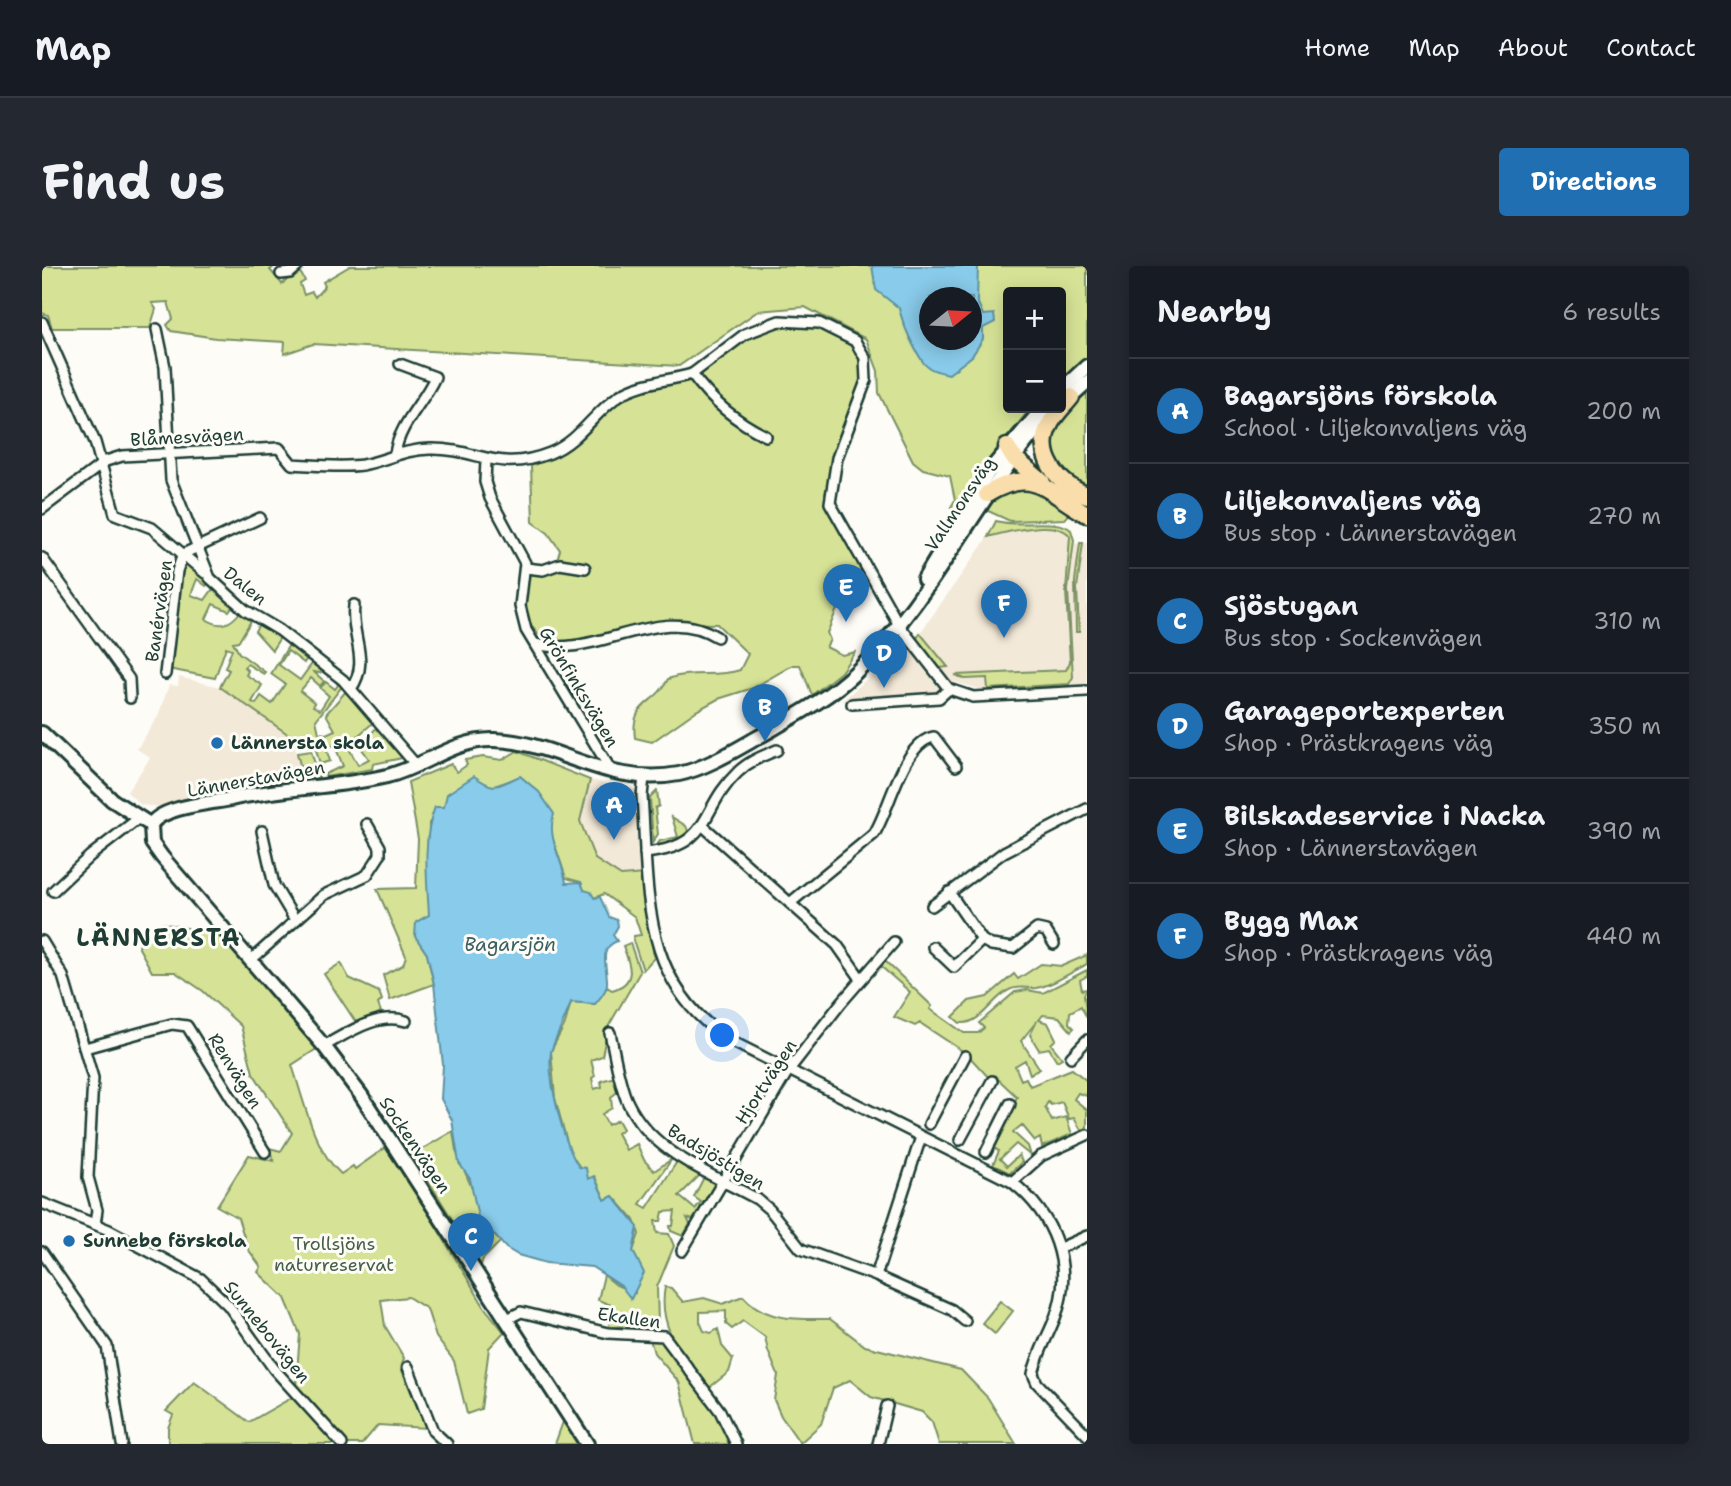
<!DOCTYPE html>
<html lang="en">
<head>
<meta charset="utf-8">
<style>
	:root { --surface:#171b24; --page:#242831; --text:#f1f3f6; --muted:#9ea1a6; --line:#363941; --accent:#1f6fb2 }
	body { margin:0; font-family:"Shantell Sans",sans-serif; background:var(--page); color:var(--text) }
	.controls { position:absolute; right:21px; top:21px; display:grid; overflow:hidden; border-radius:7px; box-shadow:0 4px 18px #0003 }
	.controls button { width:63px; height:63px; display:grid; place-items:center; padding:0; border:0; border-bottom:2px solid var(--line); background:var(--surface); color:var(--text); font:35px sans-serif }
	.compass { position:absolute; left:877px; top:21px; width:63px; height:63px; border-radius:50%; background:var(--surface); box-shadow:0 4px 18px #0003; rotate:72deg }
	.you { position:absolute; left:681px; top:770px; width:24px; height:24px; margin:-18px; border:5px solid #fff; border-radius:50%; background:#1a73e8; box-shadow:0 0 0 10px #1a73e833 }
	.badge { display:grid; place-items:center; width:46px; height:46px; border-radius:50%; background:var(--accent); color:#fff; font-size:23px; font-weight:700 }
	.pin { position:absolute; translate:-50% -58px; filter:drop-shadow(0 2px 4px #0008) }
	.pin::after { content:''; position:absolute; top:37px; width:24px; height:21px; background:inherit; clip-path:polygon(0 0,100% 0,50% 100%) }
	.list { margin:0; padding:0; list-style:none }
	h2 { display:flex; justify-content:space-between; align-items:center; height:91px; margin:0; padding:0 28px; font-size:30px }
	h2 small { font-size:23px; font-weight:400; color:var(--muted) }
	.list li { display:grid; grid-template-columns:46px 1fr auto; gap:21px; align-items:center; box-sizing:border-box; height:105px; padding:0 28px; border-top:2px solid var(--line) }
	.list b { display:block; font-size:26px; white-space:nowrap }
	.list p { margin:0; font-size:23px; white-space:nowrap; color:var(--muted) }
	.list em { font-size:23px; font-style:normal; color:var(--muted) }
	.map { position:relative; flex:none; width:1045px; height:1178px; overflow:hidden; border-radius:7px }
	header { display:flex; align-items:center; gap:42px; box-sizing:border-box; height:98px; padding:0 35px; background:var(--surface); border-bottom:2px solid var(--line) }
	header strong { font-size:33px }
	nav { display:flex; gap:38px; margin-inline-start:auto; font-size:24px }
	.intro { display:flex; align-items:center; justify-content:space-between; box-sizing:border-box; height:168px; padding:0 42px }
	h1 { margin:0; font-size:49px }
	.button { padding:18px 32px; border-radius:7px; background:var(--accent); color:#fff; font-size:24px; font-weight:700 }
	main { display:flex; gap:42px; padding:0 42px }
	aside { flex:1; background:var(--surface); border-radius:7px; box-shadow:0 4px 18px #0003 }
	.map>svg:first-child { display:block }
	.built { fill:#f3e9d8 }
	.green { fill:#d6e396; stroke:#7a9065; stroke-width:2; fill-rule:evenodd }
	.water { fill:#89cbea; stroke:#5f92a1; stroke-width:2; fill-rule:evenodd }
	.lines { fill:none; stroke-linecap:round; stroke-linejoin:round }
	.street-casing { stroke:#1f3d34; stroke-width:14 }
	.secondary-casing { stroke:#1f3d34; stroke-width:18 }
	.highway-casing { stroke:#1f3d34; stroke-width:21 }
	.street { stroke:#fdfcf7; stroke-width:9 }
	.secondary { stroke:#fdfcf7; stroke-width:12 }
	.highway { stroke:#f9deab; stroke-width:16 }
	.poi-dot { fill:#1f6fb2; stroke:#fdfcf7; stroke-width:2.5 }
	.labels { text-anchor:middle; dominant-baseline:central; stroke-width:6; stroke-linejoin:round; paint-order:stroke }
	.street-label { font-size:18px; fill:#1f3d34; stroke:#fdfcf7 }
	.poi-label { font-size:18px; font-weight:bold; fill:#1f3d34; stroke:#fdfcf7; text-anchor:start }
	.park-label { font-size:18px; fill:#445e48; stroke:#fdfcf7 }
	.water-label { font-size:19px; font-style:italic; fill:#3a6062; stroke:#fdfcf7 }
	.district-label { font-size:24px; font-weight:bold; letter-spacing:2px; fill:#1f3d34; stroke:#fdfcf7 }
</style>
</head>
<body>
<header>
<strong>Map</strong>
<nav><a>Home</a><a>Map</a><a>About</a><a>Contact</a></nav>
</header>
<div class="intro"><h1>Find us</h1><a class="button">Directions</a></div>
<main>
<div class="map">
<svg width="1045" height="1178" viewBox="0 0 1045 1178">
	<rect width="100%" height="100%" fill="#fdfcf7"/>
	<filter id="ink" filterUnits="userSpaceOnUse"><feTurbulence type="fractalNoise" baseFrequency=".0143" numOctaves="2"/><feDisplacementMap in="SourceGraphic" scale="14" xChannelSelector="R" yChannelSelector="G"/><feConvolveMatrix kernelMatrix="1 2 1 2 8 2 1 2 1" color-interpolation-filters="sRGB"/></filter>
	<g filter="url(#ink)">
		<g class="built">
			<polygon points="1018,262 1028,270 1030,278 1045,277 1045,421 945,425 912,416 894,427 800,435 878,367 946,271 975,264"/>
			<polygon points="137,411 178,421 250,471 262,514 209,521 121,541 99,539 85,526 108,492 95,483 116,450 127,419 136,420"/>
			<polygon points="548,514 596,524 601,608 579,610 553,593 538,555"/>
		</g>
		<g class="green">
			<path d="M0 0H233L228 4 240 18 257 4 263 15 258 18 262 29 270 26 273 31 283 20 281 16 308 0H1045V93L1019 115V26H966V142H989L944 197 917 243 909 241 913 234 908 210 881 203 871 195 837 127 836 105 824 73 763 41 716 45 637 100 271 78 242 88 243 76 174 72 129 65 125 59 131 53 126 36 110 37 114 43 108 62H10L6 49 0 47ZM888 32H930V74H888Z"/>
			<path d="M737 58C749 58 763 57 775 59 793 62 817 82 819 101 822 126 789 197 783 229 788 253 822 292 818 312 816 319 809 326 806 332L800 331 785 367 788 374 784 381 800 389 813 386 799 406 770 429 758 399H751L711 422 676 433 654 445 610 476 593 472C588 434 614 440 626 413 650 404 673 412 698 404L706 388 675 358 630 357 510 378C481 364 480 336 488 307L512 305 518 284 506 267 491 256 489 200 536 176 572 138 591 128 656 109 701 72Z"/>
			<polygon points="1045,125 1045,223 1020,209 1008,179 1019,150"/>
			<polygon points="982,216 1031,244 1023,253 968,255 944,244 954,227"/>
			<path d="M954 255C975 262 1015 251 1029 264L1032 274 1026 324 1031 411 1027 418 946 423 945 412 923 413 913 409 1024 404 1028 396 1024 325 1028 270C1014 252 965 266 946 271Z"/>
			<polygon points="1038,277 1041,277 1035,322 1037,366 1034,366 1033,315"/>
			<path d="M143 293 168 316 164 320 155 313 149 329 163 334 173 320 192 338 187 345 171 338 164 353C179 363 189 358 199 345L210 353 197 375 191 376 197 387 223 406 222 408 205 398 202 401 206 405 204 409 220 419 210 436 214 438 219 430 230 438 243 418 229 408 247 379 265 392 262 397 246 385 237 399 258 414 272 395 282 402 278 407 272 406 282 415 278 420 269 412 258 425 273 437 271 440 278 444 287 430 278 422 284 416 293 423 296 419 291 410 301 419 274 454 277 467 284 468 293 464 284 448 305 424 332 456 305 479 316 499 327 493 318 480 335 461 360 492 331 498 330 503 284 511 283 508 301 500 293 480 283 479 288 495 278 498 274 484 261 469 250 471 178 421 187 404 183 402 190 383 184 381 173 412 126 403 139 303Z"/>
			<polygon points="218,356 239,370 230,384 213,365"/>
			<polygon points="878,367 906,401 898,402 874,374"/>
			<polygon points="269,485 277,511 262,514 255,487"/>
			<polygon points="475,485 548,514 538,555 553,593 579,610 601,608 612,692 601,704 591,674 592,670 599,669 593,651 562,628 552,632 542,624 539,616 524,612 507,561 511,548 478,511 405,536 387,557 388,650 373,670 385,688 392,718 348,734 341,709 361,699 364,690 335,623 374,622 376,573 366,516 409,498 415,506 425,499 423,494 441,491 460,494"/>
			<polygon points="615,525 617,540 613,542 616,568 611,576 608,532"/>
			<polygon points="630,551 644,560 646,565 636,577 615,584 613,581 618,575 636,571"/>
			<path d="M119 657 149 663H172L276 782 250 799C262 835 272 884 299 908L311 900 313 903 346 880 443 1042 462 1066 447 1082 439 1143 425 1148 412 1095 394 1071 385 1043 366 1031 339 1034 343 1060 362 1092 359 1102 384 1162 336 1159 320 1178H126V1162L131 1149 124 1145 152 1116C168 1127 188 1142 207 1156L249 1132 254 1118 258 1068 243 1032 216 1006 219 1001 206 983 196 952 175 940 207 889 232 895 227 882 239 885 250 867 211 807 199 760 161 725 133 706H110L97 682 99 670Z"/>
			<path d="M588 677 598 706 566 761 560 790 549 794 553 810 550 812 552 823 560 821 559 815 573 811 578 824 569 831 570 842 560 848 566 859 576 854 581 863 575 867 584 884 595 878 602 894 612 905 630 893 598 938 605 942 636 894 660 907 637 930 653 943 659 936 652 931 663 909 673 918 651 954 645 952 648 958 641 970 629 965 628 960H631L633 945 621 946 619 955H613L615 967 627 968 632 980 615 1021 616 1058 613 1062 584 1065 580 1060 567 1062 569 1039 556 1034 562 1009 574 1019 593 1027 591 985 597 968 592 954 571 930 563 934 553 911 546 913 528 887 513 832 509 785 523 758 529 736 553 738 565 721 570 724C596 717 588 698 581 680Z"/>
			<path d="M1045 689V698C1030 706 1011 719 994 722 985 723 977 719 967 724 950 732 939 759 918 757L911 751 927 735 945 731 972 708 976 713 999 698 1020 700Z"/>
			<polygon points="841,693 890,740 888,743 922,767 936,767 942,762 937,757 973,726 985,724 1001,727 1045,704 1045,710 1038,714 1040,724 1045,723 1042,729 1045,752 1039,740 1028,746 1027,757 1032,762 1029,765 1017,751 1001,749 997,754 1006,757 1014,773 1009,778 1020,792 1015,795 1007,782 997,784 988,769 995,755 979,775 998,803 988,808 983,794 973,800 979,814 984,812 988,820 1030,803 1045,815 1045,830 1036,827 1032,833 1045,844 1045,862 1039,864 1032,852 1027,853 1020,836 1009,839 1006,836 1003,841 1010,855 1024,851 1030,868 1000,881 998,872 993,875 980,859 971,866 986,880 989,890 974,878 958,893 965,900 977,889 980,896 968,907 951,899 957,885 949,881 975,831 954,811 952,814 947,812 925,788 878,757 873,760 852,751 868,726 836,698"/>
			<polygon points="299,697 307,712 337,726 340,734 336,738 339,746 315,758 282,708"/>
			<polygon points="411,865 414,885 449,967 459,975 441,993 439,999 370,889"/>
			<path d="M623 1021 629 1022 641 1036 662 1032 681 1038 701 1030C724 1056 757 1053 788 1053L823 1080 919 1104 946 1132 974 1178H897L890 1156 880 1146 829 1131 808 1114 791 1122 779 1158 758 1177 739 1150 732 1134 736 1109 726 1085 723 1071 701 1055 690 1063 684 1058V1045L658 1046V1056L662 1065 669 1067 676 1063 680 1080 691 1093 687 1106 667 1122 663 1121C641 1089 615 1062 623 1021Z"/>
			<polygon points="958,1035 971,1045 953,1068 940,1057"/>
			<polygon points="608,1073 620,1074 672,1145 691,1178 653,1178 637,1116 612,1087"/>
			<polygon points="522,1153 541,1178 513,1178"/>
		</g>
		<g class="water">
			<path d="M830 0H936L935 35 941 49 952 48 953 56 941 62V73L930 90 907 108C898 106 886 104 881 96 871 81 861 59 857 42L834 24ZM888 32H930V74H888Z"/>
			<path d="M432 510C454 526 454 520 478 510L497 526 512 548C504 572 521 594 524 617L539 616 542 624 549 626 552 632 558 631 567 651 575 654 576 660 571 669 575 675C555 683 566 701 565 718 565 725 558 732 553 738L529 736C525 750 511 777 509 786 505 813 522 879 537 901L544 902 546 913 552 910 563 934 571 930 596 961 591 985 602 1007 589 1033 579 1020 550 1001 504 997 476 989 464 982 436 951 428 913 417 897 410 854 399 833 401 799 392 718 385 688 373 670 374 656 387 649C385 615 380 573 393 541H402L405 528Z"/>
		</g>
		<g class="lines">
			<g class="street-casing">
				<g id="street">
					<polyline points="239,8 248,7 256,0"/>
					<polyline points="0,56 53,176 73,248 110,262 163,307"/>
					<polyline points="115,63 123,101 129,214 168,312 203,344 237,364 301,414 374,499"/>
					<polyline points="650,108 703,68 737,55 777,57 813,75 823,92 824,115 795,192 788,237 857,359 907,423 931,431 1045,425"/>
					<path d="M353 188C357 158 381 138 393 111L358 98"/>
					<polyline points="444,194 443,216 448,232 483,297 478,340 484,364 570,506"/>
					<path d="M0 243 64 195 80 190 237 182 250 198C273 199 298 202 320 199 343 195 363 183 388 183 436 182 455 208 508 187 538 175 552 146 578 129 599 116 626 115 650 108 670 136 693 155 724 170"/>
					<polyline points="0,292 87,413 88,432"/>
					<polyline points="484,302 501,304 518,298 543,302"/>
					<path d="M494 378C552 394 620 335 675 371"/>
					<polyline points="123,408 135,305 141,288 218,252"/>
					<path d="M309 423C329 394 308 371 312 339"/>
					<polyline points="810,438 897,432 907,423"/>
					<path d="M602 511 600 530C607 625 597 717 689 775L970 916C1012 949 1033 1000 1013 1052 1006 1070 995 1089 991 1108L995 1117 1045 1169"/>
					<polyline points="660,559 795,679 819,713"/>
					<polyline points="220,565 232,619 253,654"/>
					<path d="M603 587C672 580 656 544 696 506 707 495 721 490 735 484"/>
					<polyline points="11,625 48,590 97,552"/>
					<polyline points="907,626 940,674 949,679 971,682 995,663 1004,665 1012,678"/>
					<path d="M748 637 832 568C848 543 861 476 892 471L914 500"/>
					<polyline points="890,640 962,586 1045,543"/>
					<polyline points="0,675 21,710 51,812 46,911 55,944 53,958"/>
					<polyline points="891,681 912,701 940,674"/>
					<polyline points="209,694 282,629 325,609 338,589 338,581 325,558"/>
					<path d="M568 767C573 789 576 814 585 835 609 887 668 907 715 933L728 944 759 983 834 1010 910 1044 923 1055"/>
					<path d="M282 780C306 767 335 746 364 755"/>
					<polyline points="43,782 130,758 145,760 223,886"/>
					<polyline points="1029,791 1045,774"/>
					<polyline points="887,858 923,790"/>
					<polyline points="918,874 950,815"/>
					<polyline points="944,886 968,838"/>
					<polyline points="970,916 999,890 1045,869"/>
					<polyline points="0,937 67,964 159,1013 186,1039 232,1103 300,1178"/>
					<polyline points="1018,982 1045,970"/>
					<polyline points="640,985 746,805 799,737 852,676"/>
					<polyline points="0,986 65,1080 80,1178"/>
					<polyline points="834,1010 879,871"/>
					<polyline points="465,1053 479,1046 566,1067 622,1070 678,1145 694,1178"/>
					<polyline points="366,1101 391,1165 405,1178"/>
					<polyline points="836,1178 845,1140"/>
				</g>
			</g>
			<g class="secondary-casing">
				<g id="secondary">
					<polyline points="1019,124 1045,100"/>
					<polyline points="1024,135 1045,116"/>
					<polyline points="882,313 948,204 1001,142"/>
					<polyline points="0,467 70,534 109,559"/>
					<path d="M109 559C118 541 169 537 189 533 240 521 294 522 345 510 382 501 412 473 452 474 515 475 565 522 637 508 665 502 695 483 720 469 753 450 787 432 814 406 894 330 936 225 1010 146"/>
					<polyline points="109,559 110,577 120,591 282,780 319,829 545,1178"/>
				</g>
			</g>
			<g class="highway-casing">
				<g id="highway">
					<path d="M1029 131C1022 140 1013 148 1008 158 991 188 1017 220 1045 229"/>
					<polyline points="965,181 971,191 1000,216"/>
					<path d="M945 228C992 199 1004 226 1045 248"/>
				</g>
			</g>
			<use href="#street" class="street"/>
			<use href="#secondary" class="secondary"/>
			<use href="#highway" class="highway"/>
		</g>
	</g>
	<g class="poi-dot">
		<circle cx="175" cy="477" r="7"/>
		<circle cx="27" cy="975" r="7"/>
	</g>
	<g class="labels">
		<g class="street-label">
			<text transform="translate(145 171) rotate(-3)">Blåmesvägen</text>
			<text transform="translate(918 238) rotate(-56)">Vallmonsväg</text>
			<text transform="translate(203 320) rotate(39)">Dalen</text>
			<text transform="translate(117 345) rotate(-82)">Banérvägen</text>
			<text transform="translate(537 421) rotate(59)">Grönfinksvägen</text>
			<text transform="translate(214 513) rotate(-10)">Lännerstavägen</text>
			<text transform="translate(193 805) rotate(58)">Renvägen</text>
			<text transform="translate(724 816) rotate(-57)">Hjortvägen</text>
			<text transform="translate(373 879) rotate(56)">Sockenvägen</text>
			<text transform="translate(674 891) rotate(31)">Badsjöstigen</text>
			<text transform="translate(587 1052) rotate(8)">Ekallen</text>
			<text transform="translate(225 1066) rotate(51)">Sunnebovägen</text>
		</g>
		<g class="poi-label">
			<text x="189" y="477">Lännersta skola</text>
			<text x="41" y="975">Sunnebo förskola</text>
		</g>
		<g class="park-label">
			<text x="292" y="978">Trollsjöns<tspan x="292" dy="21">naturreservat</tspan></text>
		</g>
		<g class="water-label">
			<text x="468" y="678">Bagarsjön</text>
		</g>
		<g class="district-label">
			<text x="117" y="672">LÄNNERSTA</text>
		</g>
	</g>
</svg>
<div class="controls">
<button>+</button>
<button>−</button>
</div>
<svg class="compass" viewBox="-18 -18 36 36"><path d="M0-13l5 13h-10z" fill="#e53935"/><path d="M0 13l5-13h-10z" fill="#9ea1a6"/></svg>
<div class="you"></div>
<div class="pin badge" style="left:572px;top:574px">A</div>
<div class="pin badge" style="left:723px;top:476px">B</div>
<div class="pin badge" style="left:429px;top:1005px">C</div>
<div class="pin badge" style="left:842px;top:422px">D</div>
<div class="pin badge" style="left:804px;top:356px">E</div>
<div class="pin badge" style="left:962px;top:372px">F</div>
</div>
<aside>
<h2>Nearby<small>6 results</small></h2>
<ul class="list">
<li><span class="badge">A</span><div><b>Bagarsjöns förskola</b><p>School · Liljekonvaljens väg</p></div><em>200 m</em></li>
<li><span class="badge">B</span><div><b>Liljekonvaljens väg</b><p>Bus stop · Lännerstavägen</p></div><em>270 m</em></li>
<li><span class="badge">C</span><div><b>Sjöstugan</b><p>Bus stop · Sockenvägen</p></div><em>310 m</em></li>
<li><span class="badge">D</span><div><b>Garageportexperten</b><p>Shop · Prästkragens väg</p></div><em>350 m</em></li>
<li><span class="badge">E</span><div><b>Bilskadeservice i Nacka</b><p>Shop · Lännerstavägen</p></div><em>390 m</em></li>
<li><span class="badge">F</span><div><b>Bygg Max</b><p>Shop · Prästkragens väg</p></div><em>440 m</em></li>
</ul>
</aside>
</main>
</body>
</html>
